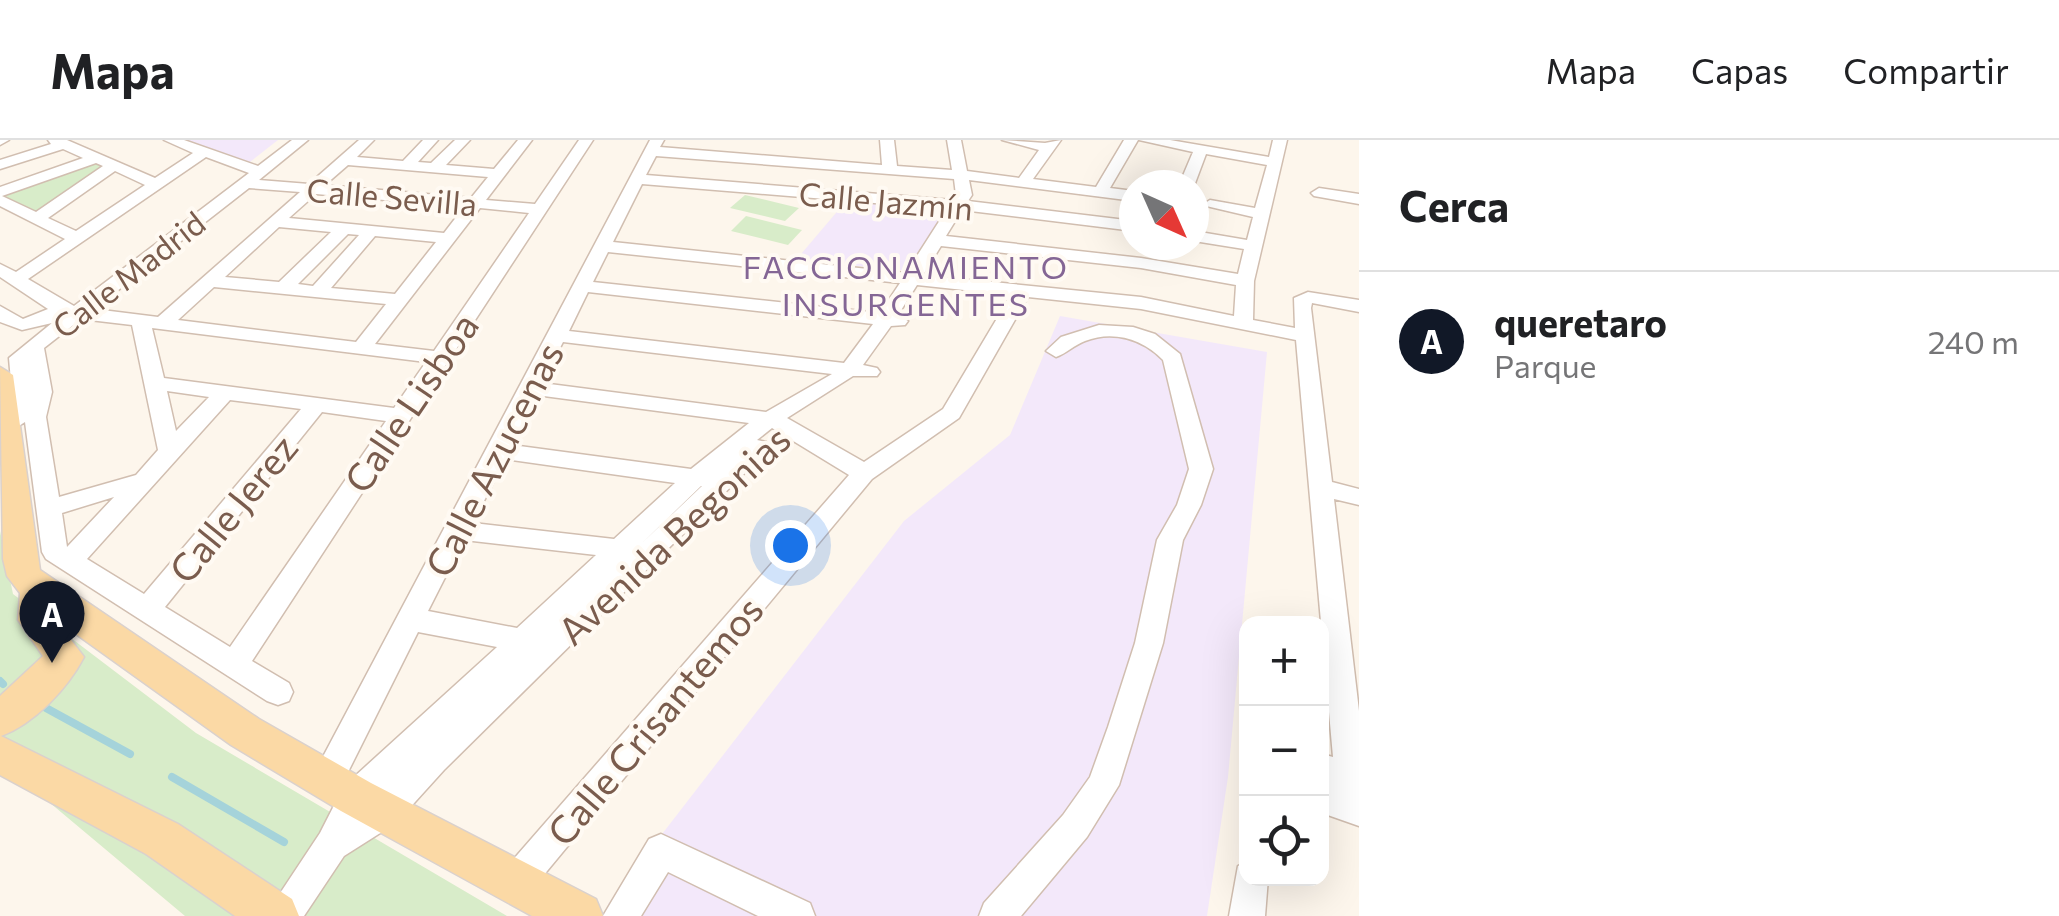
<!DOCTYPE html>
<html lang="es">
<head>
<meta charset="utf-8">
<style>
	:root { --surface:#fff; --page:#f6f6f6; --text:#202124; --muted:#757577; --line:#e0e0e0; --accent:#111827 }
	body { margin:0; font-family:Commissioner,sans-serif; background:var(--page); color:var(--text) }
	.controls { position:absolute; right:30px; bottom:30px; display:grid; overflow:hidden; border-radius:20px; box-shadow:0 10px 40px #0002 }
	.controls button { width:90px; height:90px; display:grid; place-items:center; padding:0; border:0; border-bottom:2px solid var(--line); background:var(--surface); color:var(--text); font:50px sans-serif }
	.compass { position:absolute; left:1119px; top:30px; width:90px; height:90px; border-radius:50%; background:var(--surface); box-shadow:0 10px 40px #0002; rotate:135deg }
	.you { position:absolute; left:790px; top:405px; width:35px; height:35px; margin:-25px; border:8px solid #fff; border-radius:50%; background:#1a73e8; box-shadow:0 0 0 15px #1a73e833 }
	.badge { display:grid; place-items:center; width:65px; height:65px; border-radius:50%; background:var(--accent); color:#fff; font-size:32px; font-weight:700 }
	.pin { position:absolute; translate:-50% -82px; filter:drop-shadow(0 2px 5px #0008) }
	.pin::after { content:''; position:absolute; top:52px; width:35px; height:30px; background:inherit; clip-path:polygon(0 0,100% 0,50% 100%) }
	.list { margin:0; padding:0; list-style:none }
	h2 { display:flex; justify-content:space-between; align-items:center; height:130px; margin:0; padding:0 40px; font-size:42px }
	h2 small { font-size:32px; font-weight:400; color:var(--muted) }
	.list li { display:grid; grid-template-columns:65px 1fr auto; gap:30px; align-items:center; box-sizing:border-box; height:140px; padding:0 40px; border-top:2px solid var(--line) }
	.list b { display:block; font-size:38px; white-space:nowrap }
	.list p { margin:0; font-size:32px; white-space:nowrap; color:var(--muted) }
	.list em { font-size:32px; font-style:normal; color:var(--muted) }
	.icon { flex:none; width:55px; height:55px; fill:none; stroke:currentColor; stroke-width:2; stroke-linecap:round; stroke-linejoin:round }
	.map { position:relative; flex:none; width:1359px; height:776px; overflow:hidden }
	header { display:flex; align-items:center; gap:60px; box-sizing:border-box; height:140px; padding:0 50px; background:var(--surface); border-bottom:2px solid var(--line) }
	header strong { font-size:48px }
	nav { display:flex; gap:55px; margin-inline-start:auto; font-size:35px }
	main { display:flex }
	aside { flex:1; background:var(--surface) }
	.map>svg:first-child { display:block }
	.education { fill:#f3e8fa }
	.green { fill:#d8ecc9 }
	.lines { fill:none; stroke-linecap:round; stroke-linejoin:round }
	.stream { stroke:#a5d3da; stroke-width:8 }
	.minor-casing { stroke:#d1beb0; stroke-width:3 }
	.major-casing { stroke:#dad1cd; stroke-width:3 }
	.minor { fill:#fff; fill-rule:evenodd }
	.major { fill:#fbd9a5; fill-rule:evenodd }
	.labels { text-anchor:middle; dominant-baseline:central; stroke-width:8; stroke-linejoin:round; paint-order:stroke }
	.far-street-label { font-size:32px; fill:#7a5c4d; stroke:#fffaf3 }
	.far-neighbourhood-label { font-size:32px; letter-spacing:2.5px; fill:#846695; stroke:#fffaf3 }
	.street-label { font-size:38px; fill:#7a5c4d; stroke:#fffaf3 }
</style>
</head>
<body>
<header>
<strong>Mapa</strong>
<nav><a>Mapa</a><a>Capas</a><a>Compartir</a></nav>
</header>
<main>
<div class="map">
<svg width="1359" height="776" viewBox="0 0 1359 776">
	<rect width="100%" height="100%" fill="#fdf6ec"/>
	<g class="education">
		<polygon points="187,0 278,0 250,22"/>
		<polygon points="847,60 949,67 910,131 796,120"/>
		<polygon points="1060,176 1267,212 1228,637 1207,776 633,776 608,764 904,381 1010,295"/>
	</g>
	<g class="green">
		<polygon points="96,18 113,26 37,78 0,60 0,52"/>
		<polygon points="745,55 799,68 785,81 730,68"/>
		<polygon points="746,76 802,90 788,105 731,91"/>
		<polygon points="0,391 13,454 196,593 507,776 185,776 0,621"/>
	</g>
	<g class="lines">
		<g class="stream">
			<polyline points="0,541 3,544"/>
			<polyline points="46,568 130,614"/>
			<polyline points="172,637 284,702"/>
		</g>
		<g class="minor-casing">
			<g id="minor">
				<polygon points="0,0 9,0 0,5"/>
				<path d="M48 0H67L155 38 193 13 164 0H184L258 26 292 0H308L259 40 309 44 359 0H374L357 17 403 21 423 0H438L418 22 431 23 455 0H470L446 25 494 29 518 0H532L486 60 535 64 579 0H593L252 521 289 543 293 552 289 561 278 565 267 561 46 419 42 412 25 282 14 289 3 282 13 264 9 218 52 183 22 190 0 182V166L23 179 48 169 0 137V124L16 132 65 99 0 66V47L83 18 63 9 0 29V20L51 4ZM206 17 249 33 74 166 28 139ZM96 23 103 26 36 72 2 56ZM348 25 488 37 471 58 325 45ZM115 31 145 45 76 91 48 78ZM249 48 300 52 158 177 94 169ZM316 54 464 67 444 93 289 78ZM480 68 529 73 434 211 375 204ZM279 87 331 92 279 142 225 137ZM348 94 359 95 313 146 298 144ZM375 96 436 102 395 154 331 148ZM214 147 386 164 356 202 178 180ZM81 179 132 185 158 310 136 335 59 357 46 277 52 252 44 208ZM152 188 426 222 394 268 164 238ZM167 251 209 257 176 291ZM230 260 301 269 144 454 87 419ZM322 272 386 281 230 507 165 467ZM114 357 67 407 62 373Z"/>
				<path d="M650 0H664L660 7 882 25 880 0H894L897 26 952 30 947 0H961L967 31 1019 38 1039 10 1002 0 1045 3 1061 0 1033 39 1096 47 1124 0H1138L1110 48 1134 51V61L969 40 972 55 968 61 1134 81V91L962 70 946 96 1141 118 1238 134 1244 109 1194 101V91L1247 100 1253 77 1202 65 1210 60 1255 68 1267 25 1206 14 1194 46 1179 45 1193 12 1139 0H1170L1269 17 1273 0H1287L1254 141 1253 180 1295 188 1294 158 1308 152 1359 160V172L1312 163 1311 168 1332 342 1359 349V365L1334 359 1359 571V686L1322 673V614L1333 617 1296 200 1141 169 1028 157 959 278 872 339 528 754 516 760 504 754 498 742 504 730 849 335 772 288 757 300 766 302 769 307 766 312 444 630 396 683 344 716 304 776H265L320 693 344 646 497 507 418 492 339 650 328 654 317 650 312 639 317 628ZM656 16 954 39 956 55 953 60 646 35ZM642 44 947 69 906 133 613 102ZM941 106 1141 128 1236 145 1234 176 1141 157 923 135ZM608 112 900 143 880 173 593 142ZM917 145 1011 155 943 269 864 322 787 278 853 236H877L880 232 877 228 863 225 891 186 905 185 908 181 898 175ZM588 152 873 184 844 223 569 191ZM563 202 832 234 766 272 542 243ZM536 255 749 283 691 329 512 305ZM505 319 675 343 614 399 473 383ZM701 346H702L640 405ZM464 400 596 415 517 488 428 471Z"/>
				<polygon points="1319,48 1359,54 1359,64 1314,56 1311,53"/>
				<path d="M1099 185 1133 187 1155 194 1180 214 1213 329 1201 365 1183 400 1163 503 1119 645 1087 697 1021 776H979L984 763 1063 675 1090 637 1108 587 1135 503 1157 400 1177 365 1189 329 1163 220C1143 199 1113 190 1085 201 1074 205 1067 213 1056 217L1046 211 1061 197Z"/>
				<polygon points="661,694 810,763 815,776 758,776 668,732 641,776 603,776 649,699"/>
				<polygon points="1246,722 1246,738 1268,738 1265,776 1229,776 1238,726"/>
			</g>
		</g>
		<g class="major-casing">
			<path id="major" d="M0 227 13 235 40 430 259 579 371 643 596 759 603 776H532L341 671 231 605 55 479 84 517C68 548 34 584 1 596L178 684 292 759 299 776H235L146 714 0 635V556L43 516 18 480 20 453 7 436 3 419Z"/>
		</g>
		<use href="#minor" class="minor"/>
		<use href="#major" class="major"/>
	</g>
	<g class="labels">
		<g class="far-street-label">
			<text transform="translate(392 56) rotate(5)">Calle Sevilla</text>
			<text transform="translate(886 60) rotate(5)">Calle Jazmín</text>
			<text transform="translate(128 134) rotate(-38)">Calle Madrid</text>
		</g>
		<g class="far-neighbourhood-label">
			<text x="906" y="126">FACCIONAMIENTO<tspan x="906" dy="37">INSURGENTES</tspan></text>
		</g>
		<g class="street-label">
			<text transform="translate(410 262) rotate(-56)">Calle Lisboa</text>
			<text transform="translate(493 319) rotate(-63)">Calle Azucenas</text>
			<text transform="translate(232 368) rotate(-51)">Calle Jerez</text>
			<text transform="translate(673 394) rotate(-43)">Avenida Begonias</text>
			<text transform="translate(654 580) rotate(-50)">Calle Crisantemos</text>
		</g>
	</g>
</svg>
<div class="controls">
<button>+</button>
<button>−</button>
<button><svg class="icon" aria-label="locate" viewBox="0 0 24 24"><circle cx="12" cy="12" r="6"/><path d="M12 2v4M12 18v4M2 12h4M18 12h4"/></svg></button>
</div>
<svg class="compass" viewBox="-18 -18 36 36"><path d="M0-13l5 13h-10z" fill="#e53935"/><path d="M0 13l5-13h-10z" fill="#757577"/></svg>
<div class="you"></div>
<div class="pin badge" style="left:52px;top:523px">A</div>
</div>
<aside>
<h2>Cerca<small></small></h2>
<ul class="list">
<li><span class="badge">A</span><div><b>queretaro</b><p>Parque</p></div><em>240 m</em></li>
</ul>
</aside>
</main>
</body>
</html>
